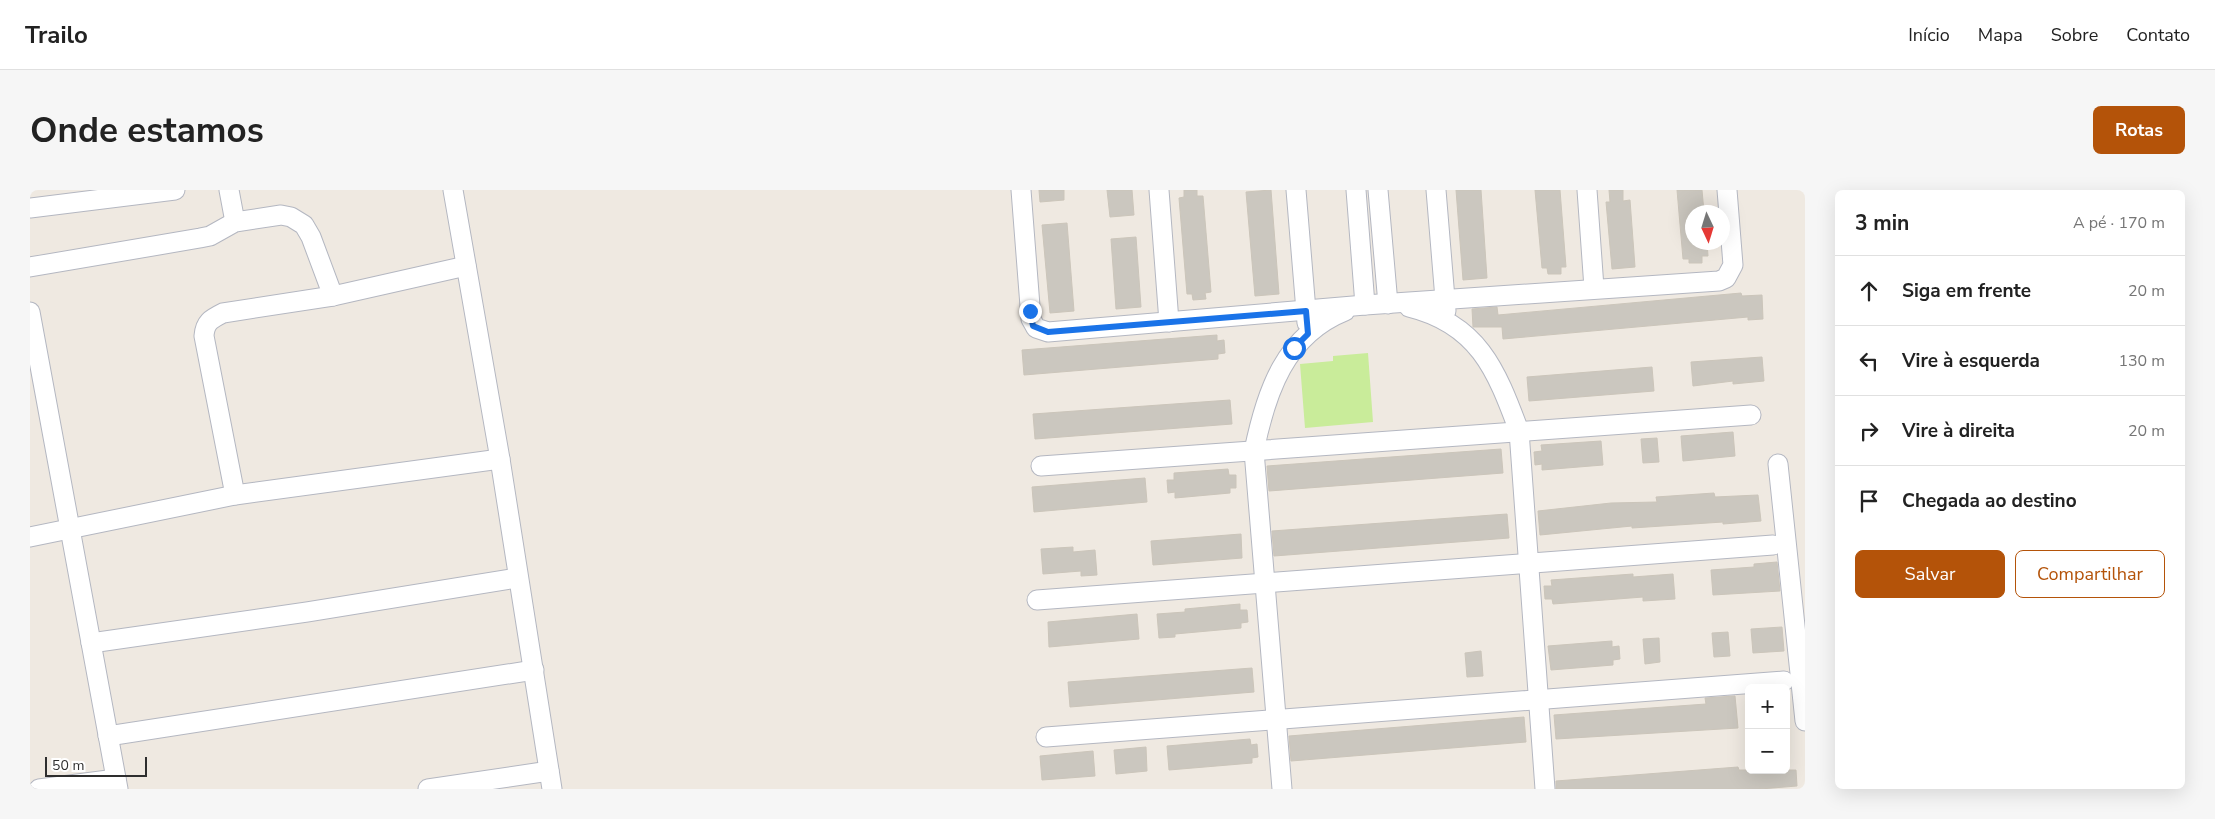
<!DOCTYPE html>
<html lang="pt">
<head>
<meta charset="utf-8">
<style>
	:root { --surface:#fff; --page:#f6f6f6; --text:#222; --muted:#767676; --line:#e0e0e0; --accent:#b45309 }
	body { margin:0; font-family:"Nunito Sans",sans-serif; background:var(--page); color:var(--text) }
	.controls { position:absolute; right:15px; bottom:15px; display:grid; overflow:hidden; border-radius:8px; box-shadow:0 5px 20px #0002 }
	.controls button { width:45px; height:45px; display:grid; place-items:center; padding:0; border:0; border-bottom:1px solid var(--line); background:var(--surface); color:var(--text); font:25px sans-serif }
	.compass { position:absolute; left:1655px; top:15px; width:45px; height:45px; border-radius:50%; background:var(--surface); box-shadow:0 5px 20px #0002; rotate:176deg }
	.scale { position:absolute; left:15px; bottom:12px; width:102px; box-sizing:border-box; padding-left:5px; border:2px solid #2e2e2e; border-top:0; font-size:14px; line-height:18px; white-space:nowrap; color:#2e2e2e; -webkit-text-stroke:4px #fff; paint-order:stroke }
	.stop { position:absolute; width:15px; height:15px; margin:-11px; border:4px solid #1a73e8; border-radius:50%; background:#fff }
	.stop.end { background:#1a73e8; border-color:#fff; box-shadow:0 1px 5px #0008 }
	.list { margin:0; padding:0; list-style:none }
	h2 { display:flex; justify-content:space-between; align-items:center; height:65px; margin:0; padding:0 20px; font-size:21px }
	h2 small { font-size:16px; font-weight:400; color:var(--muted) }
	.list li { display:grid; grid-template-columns:32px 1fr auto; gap:15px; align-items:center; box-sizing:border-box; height:70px; padding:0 20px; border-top:1px solid var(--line) }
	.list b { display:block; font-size:19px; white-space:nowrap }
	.list em { font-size:16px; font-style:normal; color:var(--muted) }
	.actions { display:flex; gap:10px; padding:15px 20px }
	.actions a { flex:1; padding:11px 0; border:1px solid var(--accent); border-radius:8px; text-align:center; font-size:18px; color:var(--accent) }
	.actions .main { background:var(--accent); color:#fff }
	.icon { flex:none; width:28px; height:28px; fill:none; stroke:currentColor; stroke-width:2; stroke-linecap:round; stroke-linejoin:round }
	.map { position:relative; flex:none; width:1775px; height:599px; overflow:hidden; border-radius:8px }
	header { display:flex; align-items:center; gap:30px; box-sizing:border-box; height:70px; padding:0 25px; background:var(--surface); border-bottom:1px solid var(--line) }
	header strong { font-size:24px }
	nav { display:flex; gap:28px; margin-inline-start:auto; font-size:18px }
	.intro { display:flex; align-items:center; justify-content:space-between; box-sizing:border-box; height:120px; padding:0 30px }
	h1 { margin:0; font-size:35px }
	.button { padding:12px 22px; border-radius:8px; background:var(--accent); color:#fff; font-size:18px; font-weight:700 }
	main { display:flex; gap:30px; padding:0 30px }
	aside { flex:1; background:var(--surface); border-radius:8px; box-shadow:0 5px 20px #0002 }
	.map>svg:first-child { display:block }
	.pitch { fill:#c9ec9a }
	.building { fill:#cbc7bf; stroke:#cbc5ba }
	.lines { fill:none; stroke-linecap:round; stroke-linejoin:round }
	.minor-casing { stroke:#b4b7c1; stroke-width:21 }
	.minor { stroke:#fff; stroke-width:19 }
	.route { stroke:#1a73e8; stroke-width:6 }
</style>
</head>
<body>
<header>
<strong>Trailo</strong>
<nav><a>Início</a><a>Mapa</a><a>Sobre</a><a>Contato</a></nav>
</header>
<div class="intro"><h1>Onde estamos</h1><a class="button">Rotas</a></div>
<main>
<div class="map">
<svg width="1775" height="599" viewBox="0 0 1775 599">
	<rect width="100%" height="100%" fill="#efe9e1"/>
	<polygon class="pitch" points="1338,163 1343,232 1275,238 1270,174 1303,171 1303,166"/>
	<g class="building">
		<polygon points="1009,0 1034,0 1034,10 1010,12"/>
		<polygon points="1077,0 1102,0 1104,25 1080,27"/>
		<polygon points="1154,0 1167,0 1167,6 1173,6 1181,102 1175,103 1176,109 1163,110 1162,104 1157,104 1149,8 1154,7"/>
		<polygon points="1241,0 1249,104 1225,106 1216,2"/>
		<polygon points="1426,0 1451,0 1457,88 1433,90"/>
		<polygon points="1505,0 1530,0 1536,77 1531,77 1531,84 1518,84 1517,78 1512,78"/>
		<polygon points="1579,0 1593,0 1593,11 1600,10 1605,77 1582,79 1576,12 1580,12"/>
		<polygon points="1647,0 1672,0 1674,22 1662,22 1662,52 1677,52 1678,66 1672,66 1672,73 1659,73 1659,69 1653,69"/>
		<polygon points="1037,33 1044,121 1020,123 1012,35"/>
		<polygon points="1106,47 1111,117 1086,119 1081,49"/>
		<polygon points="1711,103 1712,106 1732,105 1733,129 1718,130 1718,127 1473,149 1472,137 1443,137 1442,119 1467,117 1468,125"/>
		<polygon points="1187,145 1187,151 1194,150 1195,163 1188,164 1188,169 994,185 992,160"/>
		<polygon points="1732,167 1734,191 1703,194 1703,191 1663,196 1661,172"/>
		<polygon points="1622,177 1624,201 1499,211 1497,187"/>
		<polygon points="1200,210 1202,234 1005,249 1003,224"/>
		<polygon points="1703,242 1705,266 1653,271 1651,246"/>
		<polygon points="1627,248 1629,272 1613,273 1611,249"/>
		<polygon points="1571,251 1573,275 1512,280 1512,274 1505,275 1504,262 1512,261 1511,255"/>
		<polygon points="1471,259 1473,283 1239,301 1237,276"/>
		<polygon points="1198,279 1199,285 1206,285 1206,298 1200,298 1200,303 1145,308 1145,302 1138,303 1137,290 1144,290 1144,283"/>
		<polygon points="1115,288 1117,312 1004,322 1002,297"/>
		<polygon points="1684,303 1685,307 1728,305 1731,331 1693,334 1693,332 1602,338 1602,336 1510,345 1508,321 1581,313 1627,312 1626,307"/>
		<polygon points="1477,324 1479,348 1244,366 1242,341"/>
		<polygon points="1211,344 1212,368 1123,375 1121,351"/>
		<polygon points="1043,357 1043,362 1065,360 1067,385 1051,386 1051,381 1013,384 1011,359"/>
		<polygon points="1747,372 1750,401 1683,405 1681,380 1724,377 1724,374"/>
		<polygon points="1603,384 1603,387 1643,384 1645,409 1613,411 1613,407 1523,414 1522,409 1515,409 1514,396 1522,396 1521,390"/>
		<polygon points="1210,414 1210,420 1217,420 1218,432 1211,433 1211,438 1145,444 1145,447 1129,448 1127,424 1155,422 1155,419"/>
		<polygon points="1107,424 1109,449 1019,457 1018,432"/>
		<polygon points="1752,437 1754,461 1723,463 1721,439"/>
		<polygon points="1698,442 1700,466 1684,467 1682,443"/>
		<polygon points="1629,448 1630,472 1615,474 1613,449"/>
		<polygon points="1582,451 1582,457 1589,456 1590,469 1583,470 1583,475 1521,480 1518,456"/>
		<polygon points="1451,461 1453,486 1437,487 1435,463"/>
		<polygon points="1222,478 1224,502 1040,517 1038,492"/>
		<polygon points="1705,506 1708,538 1526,549 1524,525 1676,514 1675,508"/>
		<polygon points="1494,527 1496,552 1261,571 1259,546"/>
		<polygon points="1220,549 1221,555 1227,554 1228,567 1222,568 1222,573 1139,580 1137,556"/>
		<polygon points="1116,557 1117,581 1086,584 1084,560"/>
		<polygon points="1063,561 1065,586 1012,590 1010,566"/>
		<polygon points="1708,577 1709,580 1766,580 1767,596 1730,599 1526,599 1526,591"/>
	</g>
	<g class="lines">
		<g class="minor-casing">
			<g id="minor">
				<polyline points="199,0 205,32"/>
				<polyline points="423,0 470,269 522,599"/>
				<polyline points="991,0 1001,129 1006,138 1018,142 1335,115 1689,91 1696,88 1703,75 1697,0"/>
				<polyline points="1129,0 1139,132"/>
				<polyline points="1266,0 1277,133"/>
				<polyline points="1326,0 1335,115"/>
				<polyline points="1348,0 1358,114"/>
				<polyline points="1406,0 1416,121"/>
				<polyline points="1557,0 1564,98"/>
				<polyline points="0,18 145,0"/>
				<polyline points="0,77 170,48 180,46 205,32 251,25 261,27 274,35 281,47 303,106"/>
				<path d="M1379 117C1448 134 1466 179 1489 241L1515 599"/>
				<polyline points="0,122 88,599"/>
				<polyline points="1748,274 1775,531"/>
				<polyline points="1011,276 1721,225"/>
				<path d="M205 305 174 146C175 132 181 129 193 123L303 106 436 76"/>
				<polyline points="0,347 205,305 470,269"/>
				<polyline points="1007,410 1743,355"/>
				<polyline points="61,453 277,422 487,388"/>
				<polyline points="78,546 504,480"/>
				<polyline points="1016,547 1754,491"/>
				<polyline points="9,599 86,589"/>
				<polyline points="398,599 519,581"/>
				<path d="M1252 599 1224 261C1236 202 1255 145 1315 121"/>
			</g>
		</g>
		<use href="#minor" class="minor"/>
	</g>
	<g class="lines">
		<polyline class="route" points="1000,121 1003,136 1018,142 1276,121 1278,144 1264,158"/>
	</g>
</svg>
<div class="controls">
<button>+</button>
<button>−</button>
</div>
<svg class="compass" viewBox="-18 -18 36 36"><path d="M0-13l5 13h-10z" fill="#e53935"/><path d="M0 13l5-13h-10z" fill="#767676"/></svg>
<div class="scale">50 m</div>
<div class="stop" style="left:1264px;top:158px"></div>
<div class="stop end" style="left:1000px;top:121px"></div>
</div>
<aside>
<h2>3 min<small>A pé · 170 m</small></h2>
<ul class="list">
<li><svg class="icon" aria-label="ahead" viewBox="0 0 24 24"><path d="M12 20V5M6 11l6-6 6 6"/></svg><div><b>Siga em frente</b></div><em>20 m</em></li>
<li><svg class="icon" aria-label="left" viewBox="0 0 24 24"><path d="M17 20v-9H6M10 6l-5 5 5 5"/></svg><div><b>Vire à esquerda</b></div><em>130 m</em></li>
<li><svg class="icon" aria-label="right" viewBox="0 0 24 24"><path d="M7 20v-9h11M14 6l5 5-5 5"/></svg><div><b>Vire à direita</b></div><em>20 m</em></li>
<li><svg class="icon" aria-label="arrive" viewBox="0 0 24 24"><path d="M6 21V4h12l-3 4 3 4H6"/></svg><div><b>Chegada ao destino</b></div></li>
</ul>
<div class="actions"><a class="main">Salvar</a><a>Compartilhar</a></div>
</aside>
</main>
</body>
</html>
